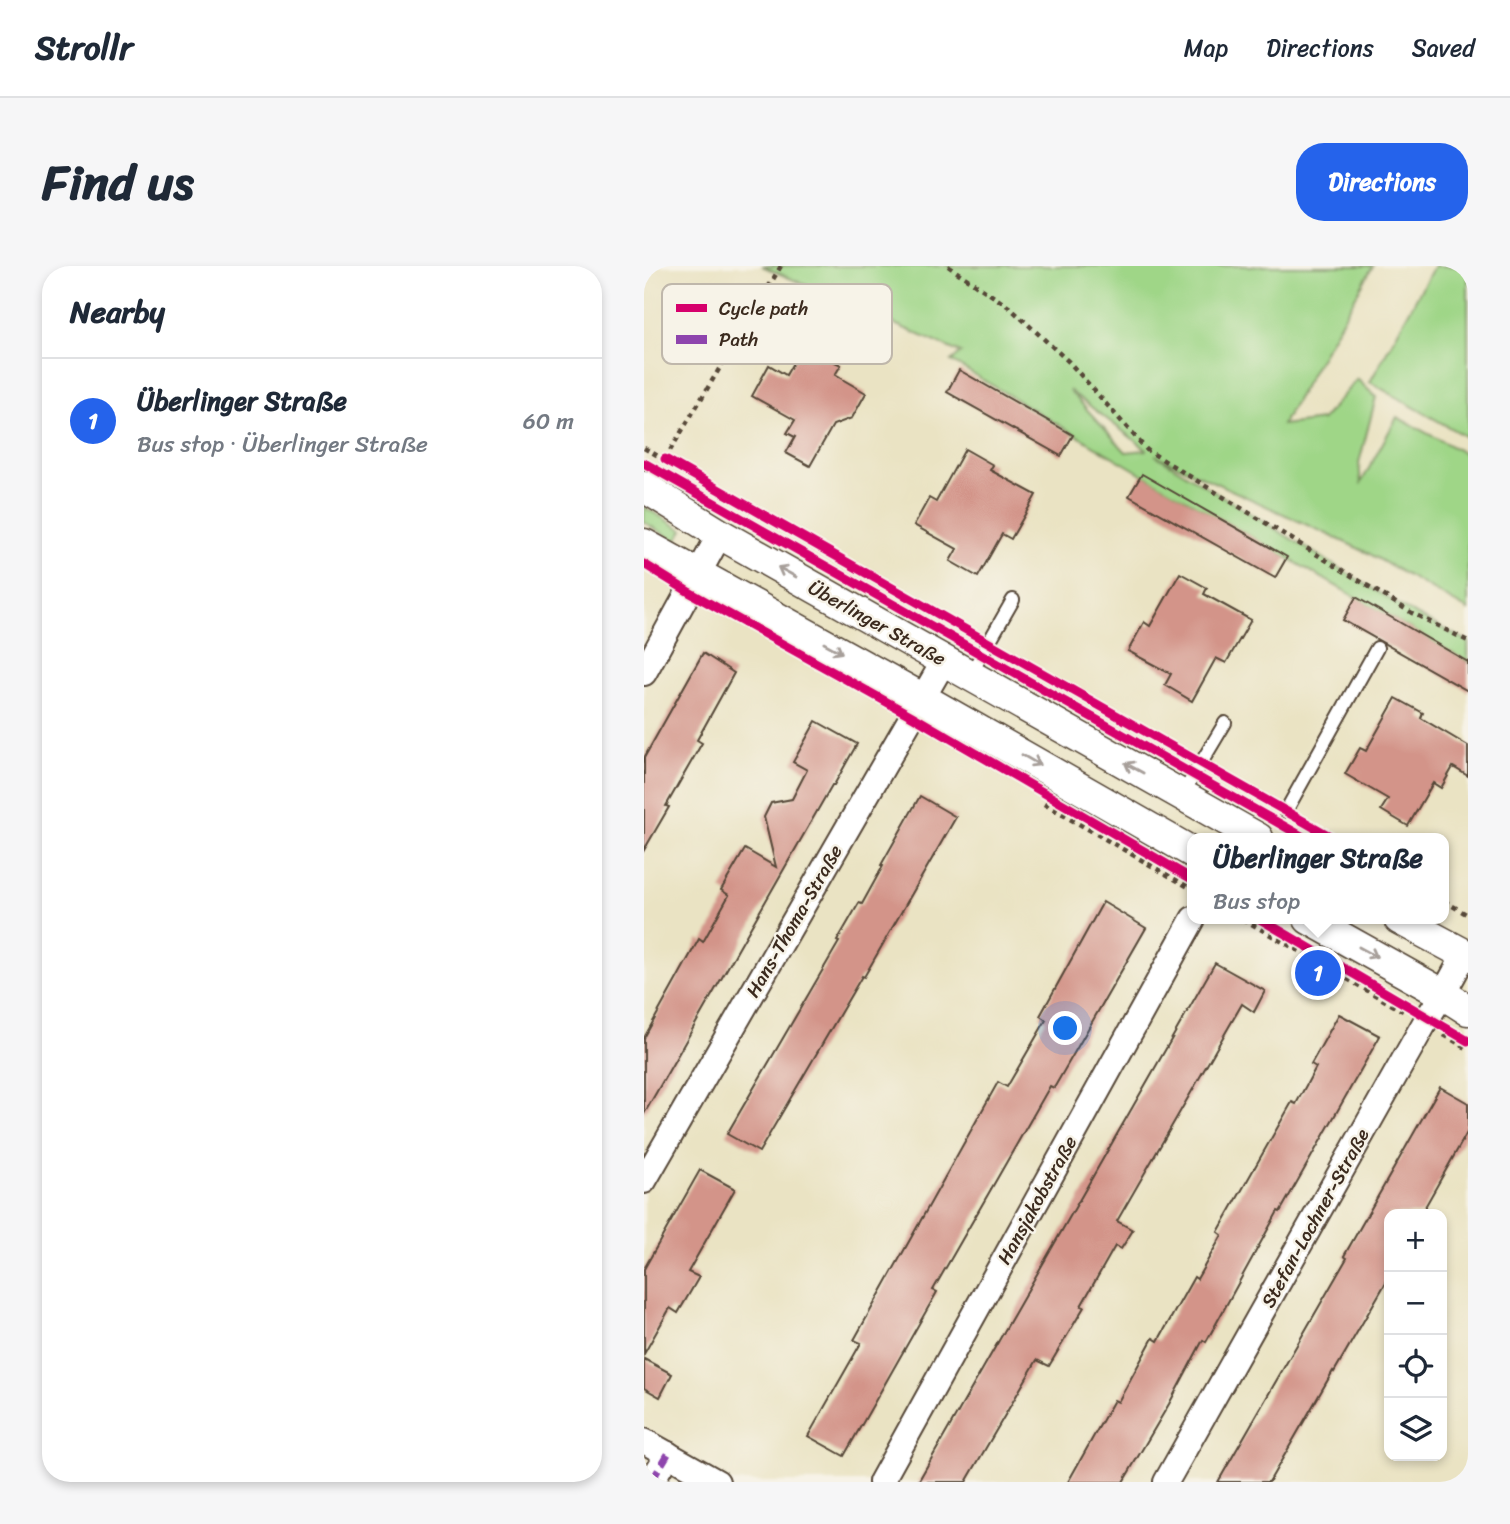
<!DOCTYPE html>
<html lang="en">
<head>
<meta charset="utf-8">
<style>
	:root { --surface:#fff; --page:#f6f6f7; --text:#1f2937; --muted:#747a83; --line:#e0e1e3; --accent:#2563eb }
	body { margin:0; font-family:Sriracha,sans-serif; background:var(--page); color:var(--text) }
	.controls { position:absolute; right:21px; bottom:21px; display:grid; overflow:hidden; border-radius:14px; box-shadow:0 4px 10px #0003 }
	.controls button { width:63px; height:63px; display:grid; place-items:center; padding:0; border:0; border-bottom:2px solid var(--line); background:var(--surface); color:var(--text); font:35px sans-serif }
	.you { position:absolute; left:422px; top:763px; width:24px; height:24px; margin:-18px; border:5px solid #fff; border-radius:50%; background:#1a73e8; box-shadow:0 0 0 10px #1a73e833 }
	.badge { display:grid; place-items:center; width:46px; height:46px; border-radius:50%; background:var(--accent); color:#fff; font-size:23px; font-weight:700 }
	.pin { position:absolute; translate:-50% -50%; border:4px solid #fff; box-shadow:0 2px 7px #0006 }
	.popup { position:absolute; left:543px; top:567px; width:262px; height:91px; box-sizing:border-box; display:grid; place-content:center; border-radius:14px; background:var(--surface); filter:drop-shadow(0 2px 5px #0005); font-size:23px; white-space:nowrap; color:var(--muted) }
	.popup b { font-size:26px; color:var(--text) }
	.popup::after { content:''; position:absolute; left:50%; top:100%; margin-left:-14px; border:14px solid transparent; border-top-color:var(--surface) }
	.list { margin:0; padding:0; list-style:none }
	h2 { display:flex; justify-content:space-between; align-items:center; height:91px; margin:0; padding:0 28px; font-size:30px }
	h2 small { font-size:23px; font-weight:400; color:var(--muted) }
	.list li { display:grid; grid-template-columns:46px 1fr auto; gap:21px; align-items:center; box-sizing:border-box; height:126px; padding:0 28px; border-top:2px solid var(--line) }
	.list b { display:block; font-size:26px; white-space:nowrap }
	.list p { margin:0; font-size:23px; white-space:nowrap; color:var(--muted) }
	.list em { font-size:23px; font-style:normal; color:var(--muted) }
	.icon { flex:none; width:38px; height:38px; fill:none; stroke:currentColor; stroke-width:2; stroke-linecap:round; stroke-linejoin:round }
	.map { position:relative; flex:none; width:824px; height:1216px; overflow:hidden; border-radius:28px }
	header { display:flex; align-items:center; gap:42px; box-sizing:border-box; height:98px; padding:0 35px; background:var(--surface); border-bottom:2px solid var(--line) }
	header strong { font-size:33px }
	nav { display:flex; gap:38px; margin-inline-start:auto; font-size:24px }
	.intro { display:flex; align-items:center; justify-content:space-between; box-sizing:border-box; height:168px; padding:0 42px }
	h1 { margin:0; font-size:49px }
	.button { padding:18px 32px; border-radius:28px; background:var(--accent); color:#fff; font-size:24px; font-weight:700 }
	main { display:flex; gap:42px; padding:0 42px }
	aside { flex:1; background:var(--surface); border-radius:28px; box-shadow:0 4px 10px #0003 }
	.map>svg:first-child { display:block }
	.green { fill:#9fd687; stroke:#6d8052; stroke-width:2; fill-rule:evenodd }
	.building { fill:#d39489 }
	.lines { fill:none; stroke-linecap:round; stroke-linejoin:round }
	.service-casing { stroke:#554637; stroke-width:16 }
	.minor-casing { stroke:#554637; stroke-width:28 }
	.tertiary-casing { stroke:#554637; stroke-width:33 }
	.path { stroke:#554637; stroke-width:4.5; stroke-dasharray:5 5; stroke-linecap:butt }
	.service { stroke:#fff; stroke-width:12 }
	.minor { stroke:#fff; stroke-width:24 }
	.tertiary { stroke:#fff; stroke-width:30 }
	.quiet { stroke:#8e44ad; stroke-width:7; stroke-dasharray:14 7; stroke-linecap:butt }
	.cycleway-casing { stroke:#f7f3e8; stroke-width:13 }
	.cycleway { stroke:#d6006c; stroke-width:9 }
	.oneway { stroke:#a79f9a }
	.labels { text-anchor:middle; dominant-baseline:central; stroke-width:5; stroke-linejoin:round; paint-order:stroke }
	.street-label { font-size:19px; fill:#3b2a1e; stroke:#f7f3e8 }
	.key { fill:#f7f3e8; stroke:#bfb7ab; stroke-width:2 }
	.key-label { font-size:19px; fill:#3b2a1e }
</style>
</head>
<body>
<header>
<strong>Strollr</strong>
<nav><a>Map</a><a>Directions</a><a>Saved</a></nav>
</header>
<div class="intro"><h1>Find us</h1><a class="button">Directions</a></div>
<main>
<aside>
<h2>Nearby<small></small></h2>
<ul class="list">
<li><span class="badge">1</span><div><b>Überlinger Straße</b><p>Bus stop · Überlinger Straße</p></div><em>60 m</em></li>
</ul>
</aside>
<div class="map">
<svg width="824" height="1216" viewBox="0 0 824 1216">
	<rect width="100%" height="100%" fill="#f7f3e8"/>
	<filter id="ink" filterUnits="userSpaceOnUse"><feTurbulence type="fractalNoise" baseFrequency=".0143" numOctaves="2"/><feDisplacementMap in="SourceGraphic" scale="14" xChannelSelector="R" yChannelSelector="G"/><feConvolveMatrix kernelMatrix="1 2 1 2 8 2 1 2 1" color-interpolation-filters="sRGB"/></filter>
	<filter id="wash" filterUnits="userSpaceOnUse"><feTurbulence type="fractalNoise" baseFrequency=".00686" numOctaves="4" result="noise"/><feDisplacementMap in="SourceGraphic" scale="28" xChannelSelector="R" yChannelSelector="G"/><feGaussianBlur stdDeviation="1.57" result="paint"/><feColorMatrix in="noise" values="0 0 0 0 0 0 0 0 0 0 0 0 0 0 0 0 0 1.4 0 .05"/><feComposite in="paint" operator="in"/></filter>
	<g filter="url(#wash)">
		<rect width="100%" height="100%" fill="#eae3c3"/>
		<g class="green">
			<path d="M118 0H729L638 159 678 154 713 113 732 131 715 197 717 217 753 151 824 189V344L722 286 511 189 768 347 824 375V396L498 208 307 95 317 87ZM425 124 502 183V184L482 186Z"/>
			<polygon points="790,0 824,0 824,172 726,116"/>
			<polygon points="0,241 39,264 32,275 0,256"/>
		</g>
		<g id="blocks">
			<g class="building">
				<polygon points="166,67 198,84 191,96 197,99 191,109 222,127 208,152 189,159 166,200 142,187 151,171 143,167 151,154 108,130 125,99 142,109"/>
				<polygon points="315,104 429,169 417,190 303,126"/>
				<polygon points="321,183 349,199 346,204 392,229 367,273 358,268 334,311 306,295 313,283 270,259 285,232 292,236"/>
				<polygon points="498,208 643,291 631,312 485,230"/>
				<polygon points="536,307 563,322 560,328 607,354 582,397 572,392 548,435 521,419 527,408 484,385 500,356 506,360"/>
				<polygon points="712,331 824,396 824,425 699,354"/>
				<polygon points="59,387 90,407 53,474 58,477 22,540 25,541 0,584 0,492"/>
				<polygon points="752,432 779,447 777,452 824,480 824,510 809,501 797,522 789,517 764,560 737,544 744,533 701,508 716,482 722,485"/>
				<polygon points="172,455 213,478 190,519 188,519 0,848 0,772 55,673 59,676 85,629 77,624 101,583 132,601 120,551 127,537 148,533 163,504 149,496"/>
				<polygon points="276,530 312,551 220,711 218,710 115,886 83,868 195,676 193,675 215,637 218,638 239,600 237,599"/>
				<polygon points="459,636 502,662 410,822 406,820 354,911 289,1024 293,1026 200,1190 164,1170 217,1077 210,1074 354,816 363,821 402,754 396,750"/>
				<polygon points="571,697 621,725 610,746 598,738 473,955 489,964 477,983 471,980 437,1040 440,1041 405,1100 393,1094 322,1216 274,1216"/>
				<polygon points="695,748 736,770 636,946 634,945 562,1076 559,1074 525,1138 479,1216 424,1216 470,1134 474,1136 509,1072 514,1075 550,1011 553,1013 578,969 574,966 648,836 652,838 672,801 667,798"/>
				<polygon points="796,821 824,837 824,865 777,948 745,948 745,1011 690,1106 689,1105 625,1216 574,1216 703,992 700,990"/>
				<polygon points="56,904 91,923 44,1006 55,1011 34,1047 26,1042 0,1088 0,1003"/>
				<polygon points="0,1093 28,1108 16,1131 0,1122"/>
			</g>
		</g>
	</g>
	<g filter="url(#ink)">
		<use href="#blocks" fill-opacity="0" stroke="#554637" stroke-width="2"/>
		<g class="lines">
			<g class="service-casing">
				<g id="service">
					<polyline points="326,409 369,334"/>
					<polyline points="538,529 581,457"/>
					<polyline points="642,545 733,382"/>
				</g>
			</g>
			<g class="minor-casing">
				<g id="minor">
					<polyline points="0,407 76,268"/>
					<polyline points="0,915 300,395"/>
					<polyline points="0,1175 73,1216"/>
					<polyline points="7,1216 24,1188"/>
					<polyline points="237,1216 549,653"/>
					<polyline points="522,1216 784,751 799,728 821,688"/>
				</g>
			</g>
			<g class="tertiary-casing">
				<g id="tertiary">
					<polyline points="0,221 76,268 614,572"/>
					<polyline points="0,278 278,432 548,586"/>
					<polyline points="665,653 799,728 824,744"/>
					<polyline points="755,653 824,690"/>
				</g>
			</g>
			<g class="path">
				<polyline points="304,0 365,41 425,96 503,184 768,347 824,375"/>
				<polyline points="0,182 328,367"/>
				<polyline points="21,193 137,0"/>
				<polyline points="360,385 541,488"/>
				<polyline points="573,506 626,537"/>
				<polyline points="400,538 548,623"/>
				<polyline points="658,555 689,572"/>
				<polyline points="800,635 824,649"/>
				<polyline points="599,653 759,745"/>
				<polyline points="800,769 824,783"/>
			</g>
			<use href="#service" class="service"/>
			<use href="#minor" class="minor"/>
			<use href="#tertiary" class="tertiary"/>
			<polyline class="quiet" points="7,1216 24,1188"/>
			<g class="cycleway-casing">
				<g id="cycleway">
					<polyline points="21,193 689,572"/>
					<polyline points="0,197 661,572"/>
					<polyline points="0,298 45,326 268,450 548,613"/>
					<polyline points="616,653 824,775"/>
				</g>
			</g>
			<use href="#cycleway" class="cycleway"/>
		</g>
		<defs><path id="oneway-shaft" d="M-6 0H5M1.5-3L5.5 0L1.5 3" fill="none" stroke-width="1.6" stroke-linecap="round" stroke-linejoin="round" transform="scale(1.75)"/></defs>
		<g class="oneway">
			<use href="#oneway-shaft" transform="translate(143 306) rotate(-151)"/>
			<use href="#oneway-shaft" transform="translate(189 382) rotate(29)"/>
			<use href="#oneway-shaft" transform="translate(387 494) rotate(30)"/>
			<use href="#oneway-shaft" transform="translate(490 502) rotate(-151)"/>
			<use href="#oneway-shaft" transform="translate(724 686) rotate(29)"/>
		</g>
	</g>
	<g class="labels">
		<g class="street-label">
			<text transform="translate(233 357) rotate(29)">Überlinger Straße</text>
			<text transform="translate(150 655) rotate(-60)">Hans-Thoma-Straße</text>
			<text transform="translate(393 934) rotate(-61)">Hansjakobstraße</text>
			<text transform="translate(671 952) rotate(-61)">Stefan-Lochner-Straße</text>
		</g>
	</g>
	<rect x="18" y="18" width="230" height="80" rx="10" class="key"/>
	<rect x="32" y="38" width="31" height="8" fill="#d6006c"/>
	<rect x="32" y="69" width="31" height="9" fill="#8e44ad"/>
	<g class="key-label">
		<text x="75" y="49">Cycle path</text>
		<text x="75" y="80">Path</text>
	</g>
</svg>
<div class="controls">
<button>+</button>
<button>−</button>
<button><svg class="icon" aria-label="locate" viewBox="0 0 24 24"><circle cx="12" cy="12" r="6"/><path d="M12 2v4M12 18v4M2 12h4M18 12h4"/></svg></button>
<button><svg class="icon" aria-label="layers" viewBox="0 0 24 24"><path d="M12 4l9 5-9 5-9-5zM3 14l9 5 9-5"/></svg></button>
</div>
<div class="you"></div>
<div class="pin badge" style="left:674px;top:707px">1</div>
<div class="popup"><b>Überlinger Straße</b>Bus stop</div>
</div>
</main>
</body>
</html>
